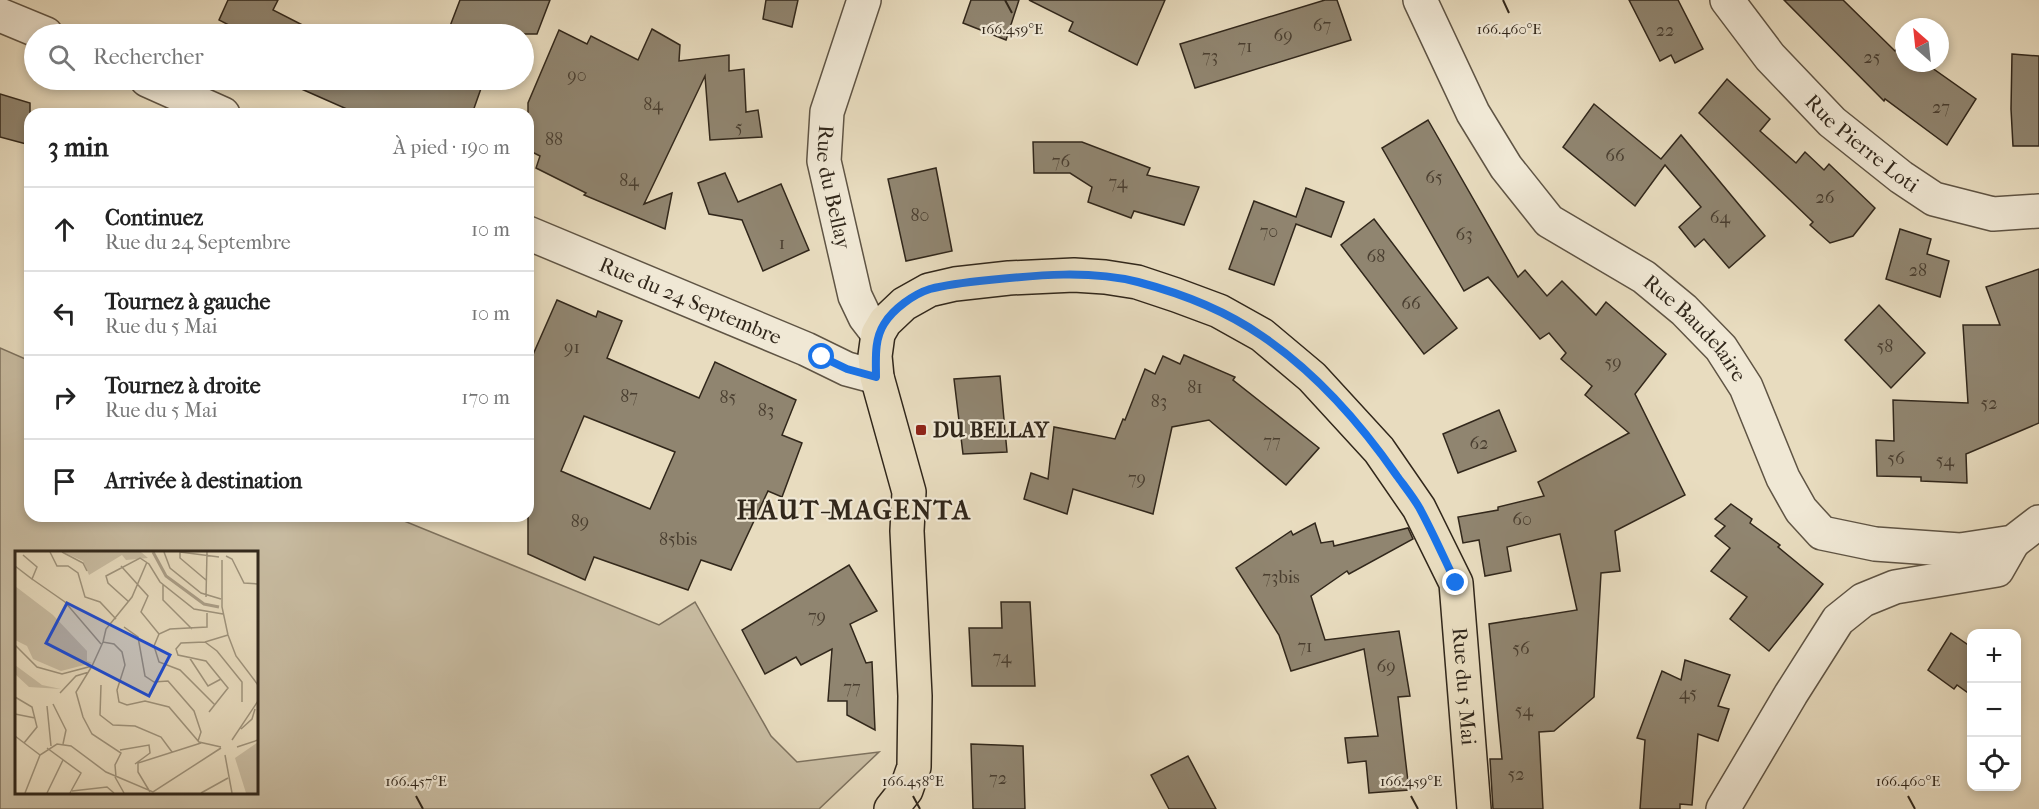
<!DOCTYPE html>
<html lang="fr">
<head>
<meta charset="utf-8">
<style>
	:root { --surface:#fff; --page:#f6f6f6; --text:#222; --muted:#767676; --line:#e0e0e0 }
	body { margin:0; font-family:"IM FELL French Canon",serif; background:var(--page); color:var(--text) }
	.controls { position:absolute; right:18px; bottom:18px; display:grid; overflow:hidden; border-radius:12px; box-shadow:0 3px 9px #0003 }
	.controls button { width:54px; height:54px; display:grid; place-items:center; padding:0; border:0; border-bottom:2px solid var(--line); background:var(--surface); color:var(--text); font:30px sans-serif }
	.compass { position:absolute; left:1895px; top:18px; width:54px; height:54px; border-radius:50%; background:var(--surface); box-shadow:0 3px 9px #0003; rotate:333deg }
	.stop { position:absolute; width:18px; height:18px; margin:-14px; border:4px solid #1a73e8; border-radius:50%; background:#fff }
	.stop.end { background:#1a73e8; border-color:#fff; box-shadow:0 2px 6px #0008 }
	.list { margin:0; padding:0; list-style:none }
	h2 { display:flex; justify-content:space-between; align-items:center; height:78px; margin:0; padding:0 24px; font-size:26px }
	h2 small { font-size:20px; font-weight:400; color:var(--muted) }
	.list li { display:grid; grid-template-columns:39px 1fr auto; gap:18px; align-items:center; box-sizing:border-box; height:84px; padding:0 24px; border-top:2px solid var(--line) }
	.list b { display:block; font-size:22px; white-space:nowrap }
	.list p { margin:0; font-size:20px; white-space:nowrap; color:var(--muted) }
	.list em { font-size:20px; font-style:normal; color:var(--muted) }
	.icon { flex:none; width:33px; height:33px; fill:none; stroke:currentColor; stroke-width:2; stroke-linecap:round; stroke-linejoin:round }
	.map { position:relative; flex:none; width:2039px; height:809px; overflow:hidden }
	.search { position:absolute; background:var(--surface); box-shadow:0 3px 9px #0003; left:24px; top:24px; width:510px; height:66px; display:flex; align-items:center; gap:15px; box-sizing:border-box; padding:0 21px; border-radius:33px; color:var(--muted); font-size:22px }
	.panel { position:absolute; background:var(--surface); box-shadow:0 3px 9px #0003; left:24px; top:108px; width:510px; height:414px; border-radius:18px }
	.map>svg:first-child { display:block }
	.green { fill:#c9bda3; stroke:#7d725f; stroke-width:1.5; fill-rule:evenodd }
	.building { fill:#908570; stroke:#31271b; stroke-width:1.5; fill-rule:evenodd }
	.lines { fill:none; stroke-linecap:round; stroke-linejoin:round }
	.minor-casing { stroke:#5f5444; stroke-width:36 }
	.major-casing { stroke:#31271b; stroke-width:36 }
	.minor { stroke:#f0e8d5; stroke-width:33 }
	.major { stroke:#e8dcbf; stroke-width:33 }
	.route { stroke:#1a73e8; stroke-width:8 }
	.ticks { fill:none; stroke:#31271b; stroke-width:2 }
	.poi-dot { fill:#8f2418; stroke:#f0e8d5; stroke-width:2 }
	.labels { text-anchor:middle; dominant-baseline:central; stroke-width:4.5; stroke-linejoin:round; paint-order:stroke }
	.number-label { font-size:18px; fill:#493e30 }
	.street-label { font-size:21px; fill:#31271b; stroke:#f0e8d5 }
	.poi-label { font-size:21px; font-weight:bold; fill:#31271b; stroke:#f0e8d5; text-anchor:start }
	.district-label { font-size:27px; font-weight:bold; letter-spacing:1.5px; fill:#31271b; stroke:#f0e8d5 }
	.inset-river { fill:none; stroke:#aa9e87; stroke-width:3 }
	.inset-road { fill:none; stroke:#9f947d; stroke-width:1.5 }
	.view { fill:#1d4ed8; fill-opacity:0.15; stroke:#1d4ed8; stroke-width:3 }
	.inset-edge { fill:none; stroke:#31271b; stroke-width:3 }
	.ticks-label { font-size:15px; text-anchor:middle; fill:#31271b; stroke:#f0e8d5; stroke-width:4.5; stroke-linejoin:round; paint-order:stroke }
</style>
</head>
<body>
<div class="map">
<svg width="2039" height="809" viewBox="0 0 2039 809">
	<rect width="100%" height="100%" fill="#e8dcbf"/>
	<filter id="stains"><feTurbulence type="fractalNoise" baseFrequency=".00333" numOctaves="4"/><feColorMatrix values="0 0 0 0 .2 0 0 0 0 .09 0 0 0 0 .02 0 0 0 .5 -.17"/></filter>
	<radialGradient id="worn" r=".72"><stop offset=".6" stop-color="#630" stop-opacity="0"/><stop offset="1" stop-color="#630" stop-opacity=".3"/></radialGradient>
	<path class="green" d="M0 348 30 361V516H392L659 625 695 602 771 736 797 762 879 752 819 809H0ZM16 552H256V792H16Z"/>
	<g class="building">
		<polygon points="228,0 278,0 273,10 320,34 246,34 219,20"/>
		<polygon points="460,0 550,0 537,34 447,34"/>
		<polygon points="766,0 798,0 792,27 763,19"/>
		<polygon points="971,0 1019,0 1006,40 963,23"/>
		<polygon points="1029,0 1165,0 1137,65 1069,31 1073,22"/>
		<polygon points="1325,0 1337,0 1351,40 1195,88 1180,44"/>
		<polygon points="1629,0 1678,0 1703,49 1675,63 1671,55 1660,61"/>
		<polygon points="1784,0 1843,0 1895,51 1904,41 1904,63 1925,63 1976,99 1947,145 1885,99 1884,101"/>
		<polygon points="652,29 680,45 679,61 729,55 729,71 744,69 746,112 758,110 762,137 710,140 705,76 644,204 672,193 665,229 584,195 586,193 536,168 540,156 528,150 528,103 559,30 587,44 591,36 638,60"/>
		<polygon points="2012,54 2039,56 2039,146 2013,146 2011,109"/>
		<polygon points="1727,79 1770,119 1760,131 1796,163 1805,152 1824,170 1829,164 1875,208 1853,236 1830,243 1810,225 1813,222 1699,113"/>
		<polygon points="281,80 484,80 472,114 358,114"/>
		<polygon points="0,94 30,103 30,145 0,137"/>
		<polygon points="1594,104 1661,159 1681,135 1765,236 1729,268 1704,239 1695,247 1679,227 1701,207 1665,165 1635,206 1563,147"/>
		<polygon points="1428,120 1518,277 1525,270 1547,296 1562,281 1596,315 1606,302 1666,354 1635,394 1685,495 1615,531 1620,571 1601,573 1594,697 1554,731 1539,732 1543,809 1493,809 1490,759 1502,759 1489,624 1577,610 1560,534 1507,547 1511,571 1485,576 1479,540 1463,543 1458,517 1498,510 1498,507 1544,496 1538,482 1629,433 1585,395 1592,386 1561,359 1566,353 1549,333 1540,339 1488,277 1464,291 1382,148"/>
		<polygon points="1033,142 1082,142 1150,168 1147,175 1199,187 1184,225 1134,211 1131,218 1088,202 1092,187 1070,173 1034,173"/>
		<polygon points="936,168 952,251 906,261 888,179"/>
		<polygon points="725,173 738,202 781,184 809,250 763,271 742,220 709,214 698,183"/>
		<polygon points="1306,188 1344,202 1331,237 1296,224 1274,285 1229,269 1254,201 1296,217"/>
		<polygon points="1374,219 1457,328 1424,354 1341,245"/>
		<polygon points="1900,229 1931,239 1927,254 1949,261 1940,297 1886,279"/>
		<polygon points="2039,269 2039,423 1966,454 1967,483 1921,481 1921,477 1877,476 1876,440 1894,441 1893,400 1968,403 1963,325 2000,325 1986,287"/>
		<path d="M557 300 596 317 598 311 622 321 607 358 699 398 715 362 796 400 782 435 802 443 782 497 768 491 731 570 701 560 688 590 594 557 585 580 528 554V366ZM584 416 675 452 650 509 561 471Z"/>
		<polygon points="1879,305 1925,353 1891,388 1845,340"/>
		<polygon points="1184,355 1235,377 1233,380 1319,448 1286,485 1209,420 1172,427 1153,514 1073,489 1067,514 1024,499 1031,473 1048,479 1054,427 1115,439 1123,419 1125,420 1145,369 1155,374 1163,356 1180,364"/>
		<polygon points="1000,376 1007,452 963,454 954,379"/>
		<polygon points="1499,410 1516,451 1458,473 1443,434"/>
		<polygon points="1731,504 1752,519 1750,523 1780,545 1778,547 1823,584 1769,651 1730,619 1747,597 1711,571 1730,548 1715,536 1725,526 1715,519"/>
		<polygon points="1315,523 1321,543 1333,541 1334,546 1408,528 1413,539 1349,574 1347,571 1311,596 1325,640 1399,631 1410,696 1398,697 1409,790 1369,793 1366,761 1348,763 1345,738 1378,736 1364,649 1291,671 1279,635 1236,568 1291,531 1293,535"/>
		<polygon points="849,565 877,611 850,624 866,663 872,662 875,730 847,715 847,701 828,701 832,649 801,665 796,657 765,674 742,630"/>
		<polygon points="1001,602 1030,602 1035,686 972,686 969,628 1002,628"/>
		<polygon points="1951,633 1971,647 1971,695 1957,685 1954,689 1928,670"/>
		<polygon points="1685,660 1730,675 1718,706 1729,709 1718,741 1698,734 1692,805 1680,804 1680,809 1640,809 1645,740 1637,738 1662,671 1681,680"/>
		<polygon points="971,744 1023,746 1025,809 973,809"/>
		<polygon points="1188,756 1216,809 1169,809 1151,775"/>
	</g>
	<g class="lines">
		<g class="minor-casing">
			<g id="minor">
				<path id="s1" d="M864 0 827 112 824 161 855 296 865 317 878 334"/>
				<path id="s2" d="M1420 0 1473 113 1506 167 1549 221 1644 277 1684 310 1721 348 1746 387 1783 478 1801 510 1822 533 1875 544 1960 550 2013 542 2039 522"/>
				<path id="s3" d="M1727 0 1770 57 1832 122 1901 177 1934 199 1993 214 2039 211"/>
				<polyline points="0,15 46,34"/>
				<polyline points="147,80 223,114"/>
				<path id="s4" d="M528 233 806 349 847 369 877 377"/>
				<polyline points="1723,809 1791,694 1838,620 1863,600 1895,587 1997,570 2013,542"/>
			</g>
		</g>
		<g class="major-casing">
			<g id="major">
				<path id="s5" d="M891 809 906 790 914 767 915 696 907 531 909 492 877 377 875 356 878 334 885 322 904 304 929 290 955 284 1009 278 1074 275 1105 277 1137 282 1176 295 1219 311 1262 335 1312 377 1379 450 1419 508 1456 583 1474 809"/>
			</g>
		</g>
		<use href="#minor" class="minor"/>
		<use href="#major" class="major"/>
	</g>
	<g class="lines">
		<path class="route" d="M822 357 847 369 876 377C876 359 874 340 884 324 893 309 914 294 930 289 949 284 969 282 989 280 1037 275 1090 270 1138 282 1180 293 1226 311 1262 336 1315 372 1361 424 1397 476 1405 487 1414 498 1420 509 1433 533 1444 558 1456 583"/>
	</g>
	<path class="ticks" d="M1005 0 1012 13M1503 0 1509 13M416 796 423 809M913 796 920 809M1411 796 1418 809M1908 796 1915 809"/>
	<rect class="poi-dot" x="915" y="424" width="12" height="12" rx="3"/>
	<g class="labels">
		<g class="number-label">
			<text x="1322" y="25">67</text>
			<text x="1665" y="30">22</text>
			<text x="1283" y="35">69</text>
			<text x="1245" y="46">71</text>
			<text x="1210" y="56">73</text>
			<text x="1872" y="57">25</text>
			<text x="577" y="75">90</text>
			<text x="653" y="104">84</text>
			<text x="1941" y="107">27</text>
			<text x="739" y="127">5</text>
			<text x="554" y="139">88</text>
			<text x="1615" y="155">66</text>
			<text x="1061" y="161">76</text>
			<text x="1434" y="177">65</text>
			<text x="629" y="180">84</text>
			<text x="1118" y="182">74</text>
			<text x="1825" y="197">26</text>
			<text x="920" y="215">80</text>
			<text x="1720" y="217">64</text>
			<text x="1269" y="231">70</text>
			<text x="1464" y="234">63</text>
			<text x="782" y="243">1</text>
			<text x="1376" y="256">68</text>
			<text x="1918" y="270">28</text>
			<text x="1411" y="303">66</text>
			<text x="1885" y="346">58</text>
			<text x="572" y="347">91</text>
			<text x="1613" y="362">59</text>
			<text x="1195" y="387">81</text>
			<text x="629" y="396">87</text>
			<text x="728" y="397">85</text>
			<text x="1159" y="401">83</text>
			<text x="1989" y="403">52</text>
			<text x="766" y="410">83</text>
			<text x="1272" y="441">77</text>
			<text x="1479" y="443">62</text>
			<text x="1896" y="458">56</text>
			<text x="1945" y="460">54</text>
			<text x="1137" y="478">79</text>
			<text x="1522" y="519">60</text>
			<text x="580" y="521">89</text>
			<text x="678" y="539">85bis</text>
			<text x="1281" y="577">73bis</text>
			<text x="817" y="616">79</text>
			<text x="1305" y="646">71</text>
			<text x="1521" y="648">56</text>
			<text x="1002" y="657">74</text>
			<text x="1386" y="666">69</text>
			<text x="852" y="687">77</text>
			<text x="1688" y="693">45</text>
			<text x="1524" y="710">54</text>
			<text x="1516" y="774">52</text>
			<text x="998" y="778">72</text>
		</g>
		<g class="street-label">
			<text stroke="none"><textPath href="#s3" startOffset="198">Rue Pierre Loti</textPath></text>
			<text stroke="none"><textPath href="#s1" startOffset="194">Rue du Bellay</textPath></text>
			<text stroke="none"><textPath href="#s4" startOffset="176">Rue du 24 Septembre</textPath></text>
			<text stroke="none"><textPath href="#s2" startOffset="440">Rue Baudelaire</textPath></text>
			<text stroke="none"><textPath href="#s5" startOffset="1323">Rue du 5 Mai</textPath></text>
		</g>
		<g class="poi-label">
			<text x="933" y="430">DU BELLAY</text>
		</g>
		<g class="district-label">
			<text x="854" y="510">HAUT-MAGENTA</text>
		</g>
	</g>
	<g transform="translate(15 551)">
		<rect width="243" height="243" fill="#e8dcbf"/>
		<path d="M48 1H126L133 7 111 9 107 4 74 24 68 10ZM0 35 38 64 72 100V110L77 112 46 120 18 108 12 95 0 89ZM0 114 27 134 46 138 14 136 0 123ZM243 191V242H231L220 207Z" fill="#c9bda3"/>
		<path class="inset-river" d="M138 1 151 25 189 53 204 56"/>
		<path class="inset-road" d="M35 1 42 15H53L63 22 70 46 85 51 101 68M47 1 68 12 72 20M149 1 155 17 186 42 206 48M165 1V7L191 29M165 1 204 6M211 5 217 8 229 32 243 33M207 9V56L213 84 221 105 243 134M0 15 17 28 22 16 8 4M106 15 133 45 126 61 144 83M17 28 50 51 86 93M148 33V49L177 78M191 46 192 1M114 51 93 32 91 25 125 7 134 13 145 31 179 58 208 63M192 62V76L155 78 144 83 139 95 144 111 165 119 200 154M109 76 123 86 130 125 139 131 153 130 179 160 186 181 183 190M88 91 91 78 117 46 132 11M190 91 202 100 227 131V151M0 94 22 116 47 123 77 115 88 91 99 93 107 101 110 114 102 139 104 151 112 154 130 150 154 156 184 191 206 196M174 106 193 135 206 128M77 115 61 141 68 166 77 183 106 202 100 214 101 226M86 134 85 164 98 174 120 175 146 186 157 201M45 142 61 125 74 121M0 146 17 156 22 176 9 192M38 153 51 179 48 193M32 155 36 195M194 161 213 137 191 110 163 104 161 98 166 92 190 91 213 84M0 163 20 167M226 178 237 168 240 158M0 185 25 204M217 189 243 150M222 196 243 189M32 197 66 222 55 242M105 199 134 194 135 202 120 213M210 204 217 242M100 226 109 242M57 240 92 236 99 242M135 241 123 221V212L186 192M10 242 25 204 42 193 56 195 91 221 138 241 206 197M32 242 48 209M186 242 213 227"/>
		<path class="view" d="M52 52 155 104 134 145 31 92Z"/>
		<rect width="243" height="243" class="inset-edge"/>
	</g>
	<g class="ticks-label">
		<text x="1012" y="34">166.459°E</text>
		<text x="1509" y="34">166.460°E</text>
		<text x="416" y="786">166.457°E</text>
		<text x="913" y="786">166.458°E</text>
		<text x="1411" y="786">166.459°E</text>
		<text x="1908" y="786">166.460°E</text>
	</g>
	<rect width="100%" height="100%" filter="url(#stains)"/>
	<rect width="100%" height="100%" fill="url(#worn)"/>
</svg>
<div class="controls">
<button>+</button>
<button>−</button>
<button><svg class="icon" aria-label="locate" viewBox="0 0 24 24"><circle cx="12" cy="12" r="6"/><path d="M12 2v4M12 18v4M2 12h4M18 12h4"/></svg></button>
</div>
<svg class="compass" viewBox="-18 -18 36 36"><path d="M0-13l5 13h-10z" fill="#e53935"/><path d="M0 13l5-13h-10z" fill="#767676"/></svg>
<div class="stop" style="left:822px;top:357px"></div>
<div class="stop end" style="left:1456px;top:583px"></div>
<div class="search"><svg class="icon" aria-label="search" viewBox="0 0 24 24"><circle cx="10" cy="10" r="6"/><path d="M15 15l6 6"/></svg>Rechercher</div>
<section class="panel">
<h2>3 min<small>À pied · 190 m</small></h2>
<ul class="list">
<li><svg class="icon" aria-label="ahead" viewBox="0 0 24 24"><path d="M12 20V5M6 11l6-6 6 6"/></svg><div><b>Continuez</b><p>Rue du 24 Septembre</p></div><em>10 m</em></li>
<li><svg class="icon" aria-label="left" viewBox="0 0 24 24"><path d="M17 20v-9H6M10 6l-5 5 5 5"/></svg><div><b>Tournez à gauche</b><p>Rue du 5 Mai</p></div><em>10 m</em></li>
<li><svg class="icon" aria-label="right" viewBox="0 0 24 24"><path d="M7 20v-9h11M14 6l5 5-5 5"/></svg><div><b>Tournez à droite</b><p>Rue du 5 Mai</p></div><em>170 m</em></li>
<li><svg class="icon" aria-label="arrive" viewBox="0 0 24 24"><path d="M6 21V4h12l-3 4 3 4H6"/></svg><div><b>Arrivée à destination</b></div></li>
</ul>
</section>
</div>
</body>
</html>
